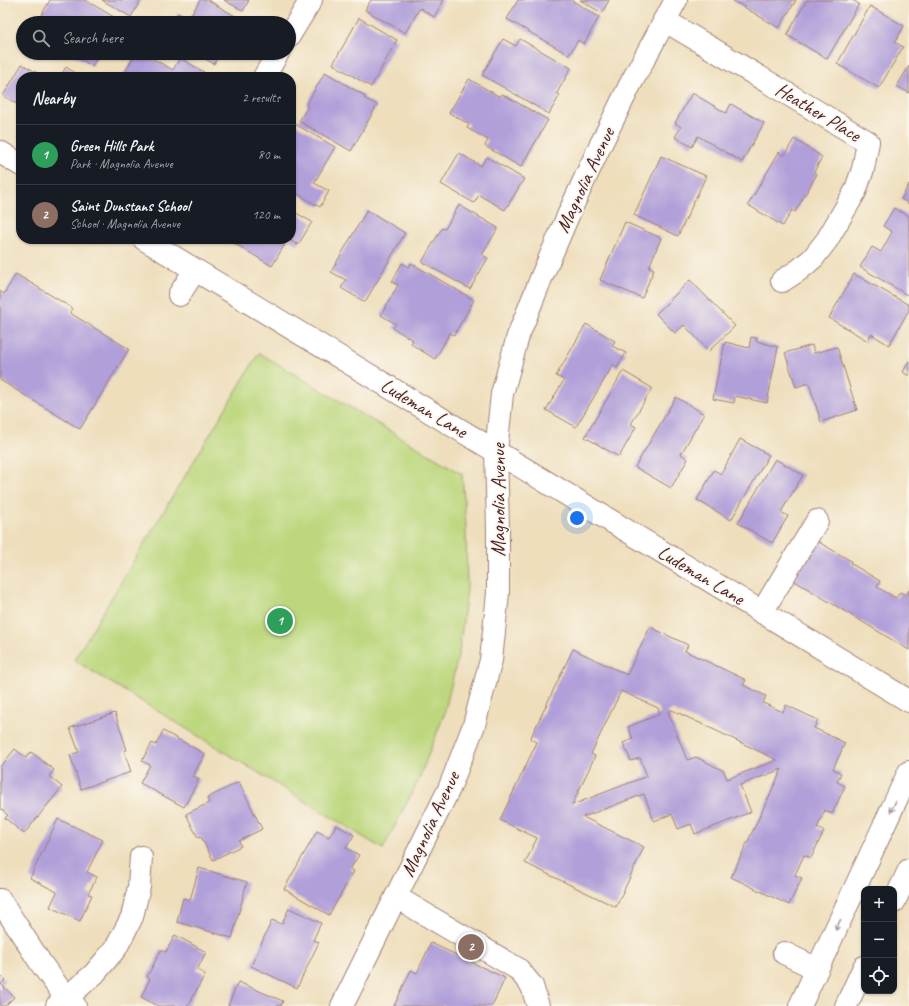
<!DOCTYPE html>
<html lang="en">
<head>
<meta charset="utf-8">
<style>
	:root { --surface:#171b24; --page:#20242c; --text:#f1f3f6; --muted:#9ea1a6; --line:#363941; --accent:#d93025 }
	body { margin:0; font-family:Caveat,sans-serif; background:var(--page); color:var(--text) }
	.controls { position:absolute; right:12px; bottom:12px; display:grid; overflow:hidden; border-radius:8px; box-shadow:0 1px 3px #0004 }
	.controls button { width:36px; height:36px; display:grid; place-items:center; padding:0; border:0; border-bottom:1px solid var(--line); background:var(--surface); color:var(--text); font:20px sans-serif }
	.you { position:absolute; left:577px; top:518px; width:14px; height:14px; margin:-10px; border:3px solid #fff; border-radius:50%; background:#1a73e8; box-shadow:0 0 0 6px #1a73e833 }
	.badge { display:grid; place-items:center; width:26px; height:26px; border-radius:50%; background:var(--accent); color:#fff; font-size:13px; font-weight:700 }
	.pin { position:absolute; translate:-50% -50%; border:2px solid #fff; box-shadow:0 1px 4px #0006 }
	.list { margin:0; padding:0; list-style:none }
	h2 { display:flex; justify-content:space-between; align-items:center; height:52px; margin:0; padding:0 16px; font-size:17px }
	h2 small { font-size:13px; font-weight:400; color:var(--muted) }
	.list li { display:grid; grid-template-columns:26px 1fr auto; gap:12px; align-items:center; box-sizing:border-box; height:60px; padding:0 16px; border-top:1px solid var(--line) }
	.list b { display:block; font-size:15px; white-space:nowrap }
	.list p { margin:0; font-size:13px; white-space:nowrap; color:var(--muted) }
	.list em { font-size:13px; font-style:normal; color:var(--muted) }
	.icon { flex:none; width:22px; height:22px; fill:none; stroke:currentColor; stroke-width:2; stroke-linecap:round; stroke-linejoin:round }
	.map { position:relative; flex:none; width:909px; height:1006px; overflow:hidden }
	.search { position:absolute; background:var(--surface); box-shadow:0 1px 3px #0004; left:16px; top:16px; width:280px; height:44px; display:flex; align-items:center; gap:10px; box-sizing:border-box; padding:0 14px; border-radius:22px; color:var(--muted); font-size:15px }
	.panel { position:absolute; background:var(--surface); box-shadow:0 1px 3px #0004; left:16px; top:72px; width:280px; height:172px; border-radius:16px }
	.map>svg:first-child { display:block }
	.green { fill:#bcd77d; stroke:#837b54 }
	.building { fill:#b19fd9; fill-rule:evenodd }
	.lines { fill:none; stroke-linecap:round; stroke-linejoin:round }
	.minor-casing { stroke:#9c7e74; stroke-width:24 }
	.major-casing { stroke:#9c7e74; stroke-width:24 }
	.minor { stroke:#fff; stroke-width:22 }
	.major { stroke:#fff; stroke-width:22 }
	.oneway { stroke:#ae9aa0 }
	.labels { text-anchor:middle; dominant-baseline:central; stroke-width:3.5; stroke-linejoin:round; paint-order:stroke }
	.street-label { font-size:20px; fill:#4a1f2b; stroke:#fbf7ec }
</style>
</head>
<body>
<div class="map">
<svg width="909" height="1006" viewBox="0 0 909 1006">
	<rect width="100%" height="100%" fill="#fbf7ec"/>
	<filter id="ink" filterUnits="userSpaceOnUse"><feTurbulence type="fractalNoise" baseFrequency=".025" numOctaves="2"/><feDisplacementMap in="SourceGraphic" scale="8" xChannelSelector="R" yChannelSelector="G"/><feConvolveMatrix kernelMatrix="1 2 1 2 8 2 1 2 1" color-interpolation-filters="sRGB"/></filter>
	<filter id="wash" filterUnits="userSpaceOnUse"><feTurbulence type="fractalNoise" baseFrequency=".012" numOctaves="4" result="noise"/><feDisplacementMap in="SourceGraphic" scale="16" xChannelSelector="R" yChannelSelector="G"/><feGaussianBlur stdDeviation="0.9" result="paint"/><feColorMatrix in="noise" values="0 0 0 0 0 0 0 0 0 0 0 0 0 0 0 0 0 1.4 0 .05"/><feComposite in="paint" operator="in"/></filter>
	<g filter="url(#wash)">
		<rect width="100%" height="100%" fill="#eedebc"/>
		<polygon class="green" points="259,353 462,474 466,528 467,590 459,652 444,715 418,781 383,849 74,660"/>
		<g id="blocks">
			<g class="building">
				<polygon points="50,0 85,0 119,20 117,23 37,23"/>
				<polygon points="102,0 141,0 131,17"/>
				<polygon points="200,0 208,0 240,19 237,23 173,23 178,13 189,19"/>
				<polygon points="224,0 249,0 243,11"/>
				<polygon points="371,0 444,0 434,17 420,8 405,33 365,10"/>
				<polygon points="518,0 571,0 599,17 584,44 578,40 569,55 507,19"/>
				<polygon points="580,0 609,0 602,13"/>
				<polygon points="732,0 796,0 779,28"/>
				<polygon points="807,0 852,0 859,4 827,59 787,35"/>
				<polygon points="870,6 904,26 895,42 903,47 879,88 837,64"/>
				<polygon points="359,18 397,40 371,87 333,64"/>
				<polygon points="503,39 516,46 520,39 571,68 557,93 560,95 549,114 482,75"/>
				<polygon points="70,53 100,53 92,66"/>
				<polygon points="136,53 143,53 173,70 180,58 204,72 201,77 122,77"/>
				<polygon points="195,53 220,53 214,64"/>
				<polygon points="22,64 44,77 21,77 21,106 3,96"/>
				<polygon points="909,66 909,93 897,86"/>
				<polygon points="66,67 82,77 60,77"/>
				<polygon points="325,72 365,96 364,98 377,105 351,151 299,121 308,106 306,105"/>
				<polygon points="469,79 500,97 502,94 548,120 521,167 485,146 488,140 467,128 469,124 449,113"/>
				<polygon points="692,93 726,113 731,104 764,123 742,162 698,136 692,147 675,137 681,127 675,123"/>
				<polygon points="295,124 335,147 314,183 329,191 320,207 291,190 291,131"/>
				<polygon points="794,139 822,157 814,172 817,174 795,212 792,210 783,226 748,205 779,152 784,156"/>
				<polygon points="459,153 481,166 487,157 524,179 505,210 479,195 474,203 441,184"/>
				<polygon points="661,156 706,176 678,236 634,215"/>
				<polygon points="909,184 909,204 901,199"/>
				<polygon points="459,205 498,228 482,255 488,258 470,289 422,262 442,228 445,229"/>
				<polygon points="894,208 909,216 909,296 860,267 872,247 881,252 892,232 883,226"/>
				<polygon points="291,210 312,222 298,245 288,239 272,266 227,239 291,239"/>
				<polygon points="367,210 405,233 365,302 341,288 346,280 331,272"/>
				<polygon points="625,222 661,238 649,267 654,269 642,298 600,280"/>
				<polygon points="402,263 409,267 411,263 474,300 454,335 450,333 435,359 411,344 413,340 393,328 396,324 381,315 398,285 392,282"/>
				<polygon points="16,274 72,308 70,313 129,349 80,429 0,380 0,291 4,294"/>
				<polygon points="854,274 909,305 909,310 889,345 871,334 868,341 829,318"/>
				<polygon points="690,280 735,326 709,351 684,325 675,333 656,314"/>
				<polygon points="586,324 615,341 612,346 626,353 617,368 613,365 576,427 546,410 564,380 556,376"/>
				<polygon points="751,337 757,338 756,341 778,347 767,403 735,396 734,403 713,399 725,342 749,348"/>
				<polygon points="812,345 814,353 837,347 857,410 821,422 809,383 796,387 785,353"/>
				<polygon points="909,361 909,376 903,372"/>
				<polygon points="623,371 652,388 631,424 636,427 619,457 585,437"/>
				<polygon points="676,397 704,414 681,454 688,459 671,488 635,467"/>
				<polygon points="740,439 769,455 731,520 697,500 714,470 721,474"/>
				<polygon points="775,459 803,475 781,512 788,516 772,543 738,523"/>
				<polygon points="817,541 851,561 850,563 880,581 877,587 896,598 900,592 906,595 909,590 909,650 793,580"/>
				<path d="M650 627 688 645 685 651 746 680 743 685 766 696 763 703 783 712 786 705 818 720 814 728 845 743 833 769 841 773 837 782 845 786 832 814 825 810 817 828 824 831 811 858 804 855 795 875 802 878 789 905 731 877 782 769 740 785 751 812 695 834 691 824 678 829 672 814 654 821 644 794 583 817 644 847 616 907 525 863 537 838 500 820 537 742 530 739 573 649 627 675ZM621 691 658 708 660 714 628 727 633 739 623 743 631 761 640 758 647 776 572 805 595 756 591 754ZM672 710 721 733 777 760 727 779 724 771 696 757 687 760 668 712Z"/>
				<polygon points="115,713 127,750 124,751 131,772 81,789 70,755 79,752 70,728"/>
				<polygon points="163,731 205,754 193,776 199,779 184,807 140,783 150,765 142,761 152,743 156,745"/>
				<polygon points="15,749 26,758 31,752 54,770 49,776 62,787 24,834 5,818 8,815 0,808 0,767"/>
				<polygon points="239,782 262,829 239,841 241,846 213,860 201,837 198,838 186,814 209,803 207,798"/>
				<polygon points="58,819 103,840 87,872 97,877 88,894 92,895 80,921 50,907 57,892 30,878"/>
				<polygon points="336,825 354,835 346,848 359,855 350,869 354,871 329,915 284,889 317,831 329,837"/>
				<polygon points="199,868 247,882 232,938 177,922 183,898 190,900"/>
				<polygon points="289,908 321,923 313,940 319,942 297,988 251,966 272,920 282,924"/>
				<polygon points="175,935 206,952 197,970 205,974 188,1006 158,1006 141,997 150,979 147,977 161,950 166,952"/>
				<polygon points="431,943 505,978 492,1006 394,1006 411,970 417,973"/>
				<polygon points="0,975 5,980 1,984 14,997 5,1006 0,1006"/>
				<polygon points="238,982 283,1001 281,1006 228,1006"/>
			</g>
		</g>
	</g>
	<g filter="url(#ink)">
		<use href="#blocks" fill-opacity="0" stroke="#9c7e74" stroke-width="1"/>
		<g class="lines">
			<g class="minor-casing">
				<g id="minor">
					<polyline points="664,20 868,142 863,169 855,192 827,240 813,258 799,270 782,281"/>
					<polyline points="289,36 311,0"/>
					<polyline points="264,77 278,53"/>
					<polyline points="0,152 21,165"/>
					<polyline points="144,239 909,701"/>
					<polyline points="179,295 195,270"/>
					<polyline points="762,612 817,521"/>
					<polyline points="396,897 518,969 532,986 538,1006"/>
					<polyline points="0,900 40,962 66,998 75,1006"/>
					<polyline points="894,902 909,870"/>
					<polyline points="784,953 817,969"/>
					<polyline points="57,1006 94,974 116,948 132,917 139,887 141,857"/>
					<polyline points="800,1006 909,772"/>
					<polyline points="846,1006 864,967"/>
				</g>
			</g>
			<g class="major-casing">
				<polyline id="major" points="342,1006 449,789 474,725 491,660 498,593 498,529 496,451 502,394 518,336 542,276 570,211 599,148 631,83 676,0"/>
			</g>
			<use href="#minor" class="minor"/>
			<use href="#major" class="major"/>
		</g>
		<defs><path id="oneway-shaft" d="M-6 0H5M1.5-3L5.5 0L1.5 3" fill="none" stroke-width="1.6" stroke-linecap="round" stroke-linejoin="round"/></defs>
		<g class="oneway">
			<use href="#oneway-shaft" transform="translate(893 807) rotate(115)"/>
			<use href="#oneway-shaft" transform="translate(838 925) rotate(115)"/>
		</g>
	</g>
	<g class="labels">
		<g class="street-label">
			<text transform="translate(818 112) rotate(31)">Heather Place</text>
			<text transform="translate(585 180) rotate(-65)">Magnolia Avenue</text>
			<text transform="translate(424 408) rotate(31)">Ludeman Lane</text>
			<text transform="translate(498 500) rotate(-90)">Magnolia Avenue</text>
			<text transform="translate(701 575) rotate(31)">Ludeman Lane</text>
			<text transform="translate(430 824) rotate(-65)">Magnolia Avenue</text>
		</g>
	</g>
</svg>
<div class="controls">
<button>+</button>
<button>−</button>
<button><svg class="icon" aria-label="locate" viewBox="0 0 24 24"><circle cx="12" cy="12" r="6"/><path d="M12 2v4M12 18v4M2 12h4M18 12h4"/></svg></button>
</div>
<div class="you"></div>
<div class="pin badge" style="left:280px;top:621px;background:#2e9e5b">1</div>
<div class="pin badge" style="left:471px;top:947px;background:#8d6e63">2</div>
<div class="search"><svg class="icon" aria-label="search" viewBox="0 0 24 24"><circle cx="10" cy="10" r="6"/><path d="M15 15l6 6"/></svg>Search here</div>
<section class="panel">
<h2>Nearby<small>2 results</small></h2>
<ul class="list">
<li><span class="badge" style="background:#2e9e5b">1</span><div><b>Green Hills Park</b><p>Park · Magnolia Avenue</p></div><em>80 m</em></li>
<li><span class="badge" style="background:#8d6e63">2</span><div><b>Saint Dunstans School</b><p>School · Magnolia Avenue</p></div><em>120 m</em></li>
</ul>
</section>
</div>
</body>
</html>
